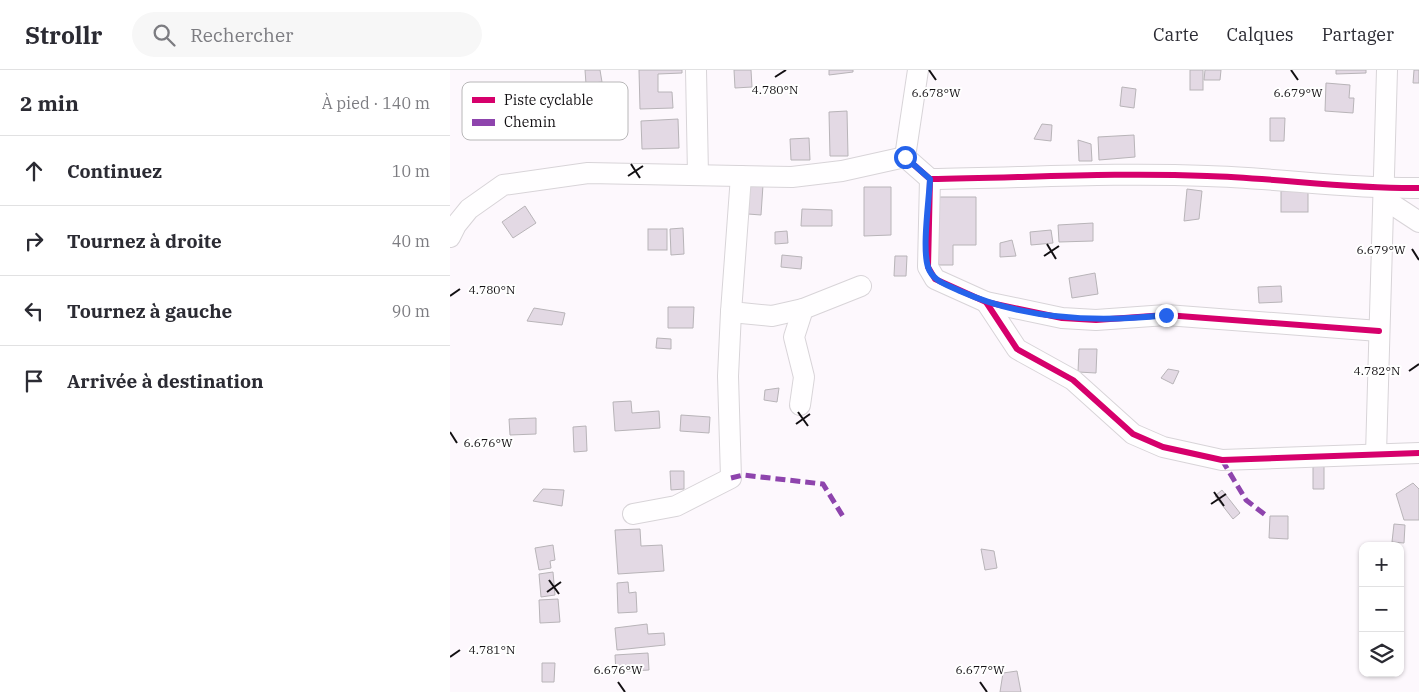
<!DOCTYPE html>
<html lang="fr">
<head>
<meta charset="utf-8">
<style>
	:root { --surface:#fff; --page:#f7f7f7; --text:#2b2b33; --muted:#7c7c81; --line:#e1e1e2 }
	body { margin:0; font-family:"IBM Plex Serif",serif; background:var(--page); color:var(--text) }
	.controls { position:absolute; right:15px; bottom:15px; display:grid; overflow:hidden; border-radius:10px; box-shadow:0 1px 4px #0004 }
	.controls button { width:45px; height:45px; display:grid; place-items:center; padding:0; border:0; border-bottom:1px solid var(--line); background:var(--surface); color:var(--text); font:25px sans-serif }
	.stop { position:absolute; width:15px; height:15px; margin:-11px; border:4px solid #2563eb; border-radius:50%; background:#fff }
	.stop.end { background:#2563eb; border-color:#fff; box-shadow:0 1px 5px #0008 }
	.list { margin:0; padding:0; list-style:none }
	h2 { display:flex; justify-content:space-between; align-items:center; height:65px; margin:0; padding:0 20px; font-size:21px }
	h2 small { font-size:16px; font-weight:400; color:var(--muted) }
	.list li { display:grid; grid-template-columns:32px 1fr auto; gap:15px; align-items:center; box-sizing:border-box; height:70px; padding:0 20px; border-top:1px solid var(--line) }
	.list b { display:block; font-size:19px; white-space:nowrap }
	.list em { font-size:16px; font-style:normal; color:var(--muted) }
	.icon { flex:none; width:28px; height:28px; fill:none; stroke:currentColor; stroke-width:2; stroke-linecap:round; stroke-linejoin:round }
	.map { position:relative; flex:none; width:969px; height:622px; overflow:hidden }
	header { display:flex; align-items:center; gap:30px; box-sizing:border-box; height:70px; padding:0 25px; background:var(--surface); border-bottom:1px solid var(--line) }
	header strong { font-size:24px }
	nav { display:flex; gap:28px; margin-inline-start:auto; font-size:18px }
	.search { width:350px; height:45px; background:var(--page); display:flex; align-items:center; gap:12px; box-sizing:border-box; padding:0 18px; border-radius:28px; color:var(--muted); font-size:19px }
	main { display:flex }
	aside { flex:1; background:var(--surface) }
	.map>svg:first-child { display:block }
	.building { fill:#e3d9e4; stroke:#b8b4b8 }
	.lines { fill:none; stroke-linecap:round; stroke-linejoin:round }
	.street-casing { stroke:#d8d4d8; stroke-width:22 }
	.street { stroke:#fffeff; stroke-width:20 }
	.quiet { stroke:#8e44ad; stroke-width:5; stroke-dasharray:10 5; stroke-linecap:butt }
	.cycleway-casing { stroke:#fff; stroke-width:9 }
	.cycleway { stroke:#d6006c; stroke-width:6 }
	.route { stroke:#2563eb; stroke-width:6 }
	.ticks { fill:none; stroke:#131013; stroke-width:2 }
	.key { fill:#fff; stroke:#b8b7b8; stroke-width:1 }
	.key-label { font-size:14px; fill:#131013 }
	.ticks-label { font-size:12px; text-anchor:middle; fill:#131013; stroke:#fff; stroke-width:4; stroke-linejoin:round; paint-order:stroke }
</style>
</head>
<body>
<header>
<strong>Strollr</strong>
<div class="search"><svg class="icon" aria-label="search" viewBox="0 0 24 24"><circle cx="10" cy="10" r="6"/><path d="M15 15l6 6"/></svg>Rechercher</div>
<nav><a>Carte</a><a>Calques</a><a>Partager</a></nav>
</header>
<main>
<aside>
<h2>2 min<small>À pied · 140 m</small></h2>
<ul class="list">
<li><svg class="icon" aria-label="ahead" viewBox="0 0 24 24"><path d="M12 20V5M6 11l6-6 6 6"/></svg><div><b>Continuez</b></div><em>10 m</em></li>
<li><svg class="icon" aria-label="right" viewBox="0 0 24 24"><path d="M7 20v-9h11M14 6l5 5-5 5"/></svg><div><b>Tournez à droite</b></div><em>40 m</em></li>
<li><svg class="icon" aria-label="left" viewBox="0 0 24 24"><path d="M17 20v-9H6M10 6l-5 5 5 5"/></svg><div><b>Tournez à gauche</b></div><em>90 m</em></li>
<li><svg class="icon" aria-label="arrive" viewBox="0 0 24 24"><path d="M6 21V4h12l-3 4 3 4H6"/></svg><div><b>Arrivée à destination</b></div></li>
</ul>
</aside>
<div class="map">
<svg width="969" height="622" viewBox="0 0 969 622">
	<rect width="100%" height="100%" fill="#fdf8fd"/>
	<g class="building">
		<polygon points="135,0 150,0 152,12 136,14"/>
		<polygon points="189,0 232,0 232,3 208,4 208,22 222,22 223,38 190,39"/>
		<polygon points="284,0 301,0 302,17 285,18"/>
		<polygon points="379,0 403,0 403,2 379,5"/>
		<rect x="740" y="0" width="13" height="20"/>
		<polygon points="755,0 771,0 770,10 754,10"/>
		<polygon points="886,0 916,0 916,3 886,4"/>
		<polygon points="964,0 969,0 969,13 963,13"/>
		<polygon points="876,13 900,15 899,28 904,28 903,43 875,41"/>
		<polygon points="672,17 686,19 684,38 670,36"/>
		<polygon points="397,41 398,86 380,86 379,42"/>
		<polygon points="820,48 835,48 834,71 820,71"/>
		<polygon points="228,49 229,78 192,79 191,51"/>
		<polygon points="592,54 602,55 601,71 584,69"/>
		<polygon points="684,65 685,87 649,90 648,67"/>
		<polygon points="359,68 360,90 341,90 340,69"/>
		<polygon points="628,70 641,74 642,91 629,91"/>
		<polygon points="300,114 313,115 311,145 298,144"/>
		<polygon points="414,117 441,117 441,165 414,166"/>
		<polygon points="737,119 752,121 749,149 734,151"/>
		<rect x="831" y="121" width="27" height="21"/>
		<polygon points="484,127 526,127 526,175 503,175 503,195 483,195"/>
		<polygon points="75,136 86,153 63,168 52,152"/>
		<polygon points="352,139 382,140 382,156 351,156"/>
		<polygon points="643,153 643,171 609,172 608,155"/>
		<polygon points="233,158 234,184 221,185 220,159"/>
		<rect x="198" y="159" width="19" height="21"/>
		<polygon points="601,160 603,173 581,175 580,162"/>
		<polygon points="337,161 338,173 325,174 325,162"/>
		<polygon points="562,170 566,186 550,187 550,173"/>
		<polygon points="332,185 352,187 351,199 331,197"/>
		<polygon points="445,186 457,186 456,206 444,206"/>
		<polygon points="645,203 648,224 622,228 619,208"/>
		<polygon points="831,216 832,232 809,233 808,217"/>
		<polygon points="218,237 244,237 243,258 218,258"/>
		<polygon points="84,238 115,243 112,255 77,251"/>
		<polygon points="207,268 221,269 221,279 206,278"/>
		<polygon points="629,279 647,279 646,303 628,302"/>
		<polygon points="718,299 729,301 723,314 711,308"/>
		<polygon points="329,318 327,332 314,330 315,320"/>
		<polygon points="181,331 182,343 209,341 210,358 165,361 163,332"/>
		<polygon points="231,345 260,347 259,363 230,361"/>
		<polygon points="86,348 86,364 60,365 59,349"/>
		<polygon points="136,356 137,381 124,382 123,357"/>
		<polygon points="874,394 874,419 863,419 863,397"/>
		<polygon points="220,401 234,401 234,419 221,420"/>
		<polygon points="963,413 969,419 969,450 954,450 946,424"/>
		<polygon points="93,419 114,420 112,436 83,431"/>
		<polygon points="772,420 790,443 783,449 765,426"/>
		<polygon points="820,446 838,446 838,469 819,468"/>
		<polygon points="944,454 955,455 954,473 942,472"/>
		<polygon points="190,459 191,476 212,475 214,501 168,504 165,460"/>
		<polygon points="103,475 105,490 100,491 101,498 89,500 85,478"/>
		<polygon points="531,479 544,481 547,498 535,500"/>
		<polygon points="103,502 105,525 91,527 89,504"/>
		<polygon points="178,512 179,523 186,522 187,542 168,543 167,513"/>
		<polygon points="108,529 110,552 90,553 89,530"/>
		<polygon points="197,554 198,564 214,563 215,575 167,580 165,558"/>
		<polygon points="198,583 199,600 166,602 165,585"/>
		<polygon points="92,593 105,593 104,612 92,612"/>
		<polygon points="567,601 571,622 550,622 553,603"/>
	</g>
	<g class="lines">
		<g class="street-casing">
			<g id="street">
				<polyline points="246,0 248,105"/>
				<path d="M455 87 480 109C572 108 665 102 757 106 828 108 898 119 969 118"/>
				<polyline points="455,87 468,0"/>
				<polyline points="291,106 281,242 322,246 353,239 411,216"/>
				<polyline points="480,109 478,197 485,209 536,232 612,248 646,250 716,245 929,261"/>
				<polyline points="934,129 969,152"/>
				<polyline points="0,167 6,155 19,139 53,115 138,103 342,107 392,101 455,87"/>
				<polyline points="536,232 567,279 623,310 683,364 713,377 772,390 969,383"/>
				<polyline points="350,335 354,307 344,267 353,239"/>
				<polyline points="926,384 937,0"/>
				<polyline points="183,444 226,436 281,408 278,306 281,242"/>
			</g>
		</g>
		<use href="#street" class="street"/>
		<g class="quiet">
			<polyline points="772,390 796,430 818,447"/>
			<polyline points="281,408 293,405 373,414 394,448"/>
		</g>
		<g class="cycleway-casing">
			<g id="cycleway">
				<path d="M455 87 480 109C572 108 665 102 757 106 828 108 898 119 969 118"/>
				<polyline points="480,109 478,197 485,209 536,232 612,248 646,250 716,245 929,261"/>
				<polyline points="536,232 567,279 623,310 683,364 713,377 772,390 969,383"/>
			</g>
		</g>
		<use href="#cycleway" class="cycleway"/>
	</g>
	<g class="lines">
		<path class="route" d="M455 87 480 109C479 131 472 178 478 197 483 212 498 215 510 221 575 250 646 253 716 245"/>
	</g>
	<path class="ticks" d="M479 0 486 10M841 0 848 10M325 7 336 0M181 94 190 108M178 106 193 96M597 174 606 189M962 179 969 190M594 186 609 176M0 226 10 219M959 301 969 294M348 342 358 356M346 354 360 344M0 362 7 373M764 422 774 436M761 434 776 424M99 510 109 524M97 522 111 512M0 587 10 580M168 612 175 622M530 612 537 622"/>
	<rect x="12" y="12" width="166" height="58" rx="8" class="key"/>
	<rect x="22" y="27" width="23" height="6" fill="#d6006c"/>
	<rect x="22" y="49" width="23" height="7" fill="#8e44ad"/>
	<g class="key-label">
		<text x="54" y="35">Piste cyclable</text>
		<text x="54" y="57">Chemin</text>
	</g>
	<g class="ticks-label">
		<text x="325" y="24">4.780°N</text>
		<text x="848" y="27">6.679°W</text>
		<text x="486" y="27">6.678°W</text>
		<text x="931" y="184">6.679°W</text>
		<text x="42" y="224">4.780°N</text>
		<text x="927" y="305">4.782°N</text>
		<text x="38" y="377">6.676°W</text>
		<text x="42" y="584">4.781°N</text>
		<text x="168" y="604">6.676°W</text>
		<text x="530" y="604">6.677°W</text>
	</g>
</svg>
<div class="controls">
<button>+</button>
<button>−</button>
<button><svg class="icon" aria-label="layers" viewBox="0 0 24 24"><path d="M12 4l9 5-9 5-9-5zM3 14l9 5 9-5"/></svg></button>
</div>
<div class="stop" style="left:455px;top:87px"></div>
<div class="stop end" style="left:716px;top:245px"></div>
</div>
</main>
</body>
</html>
